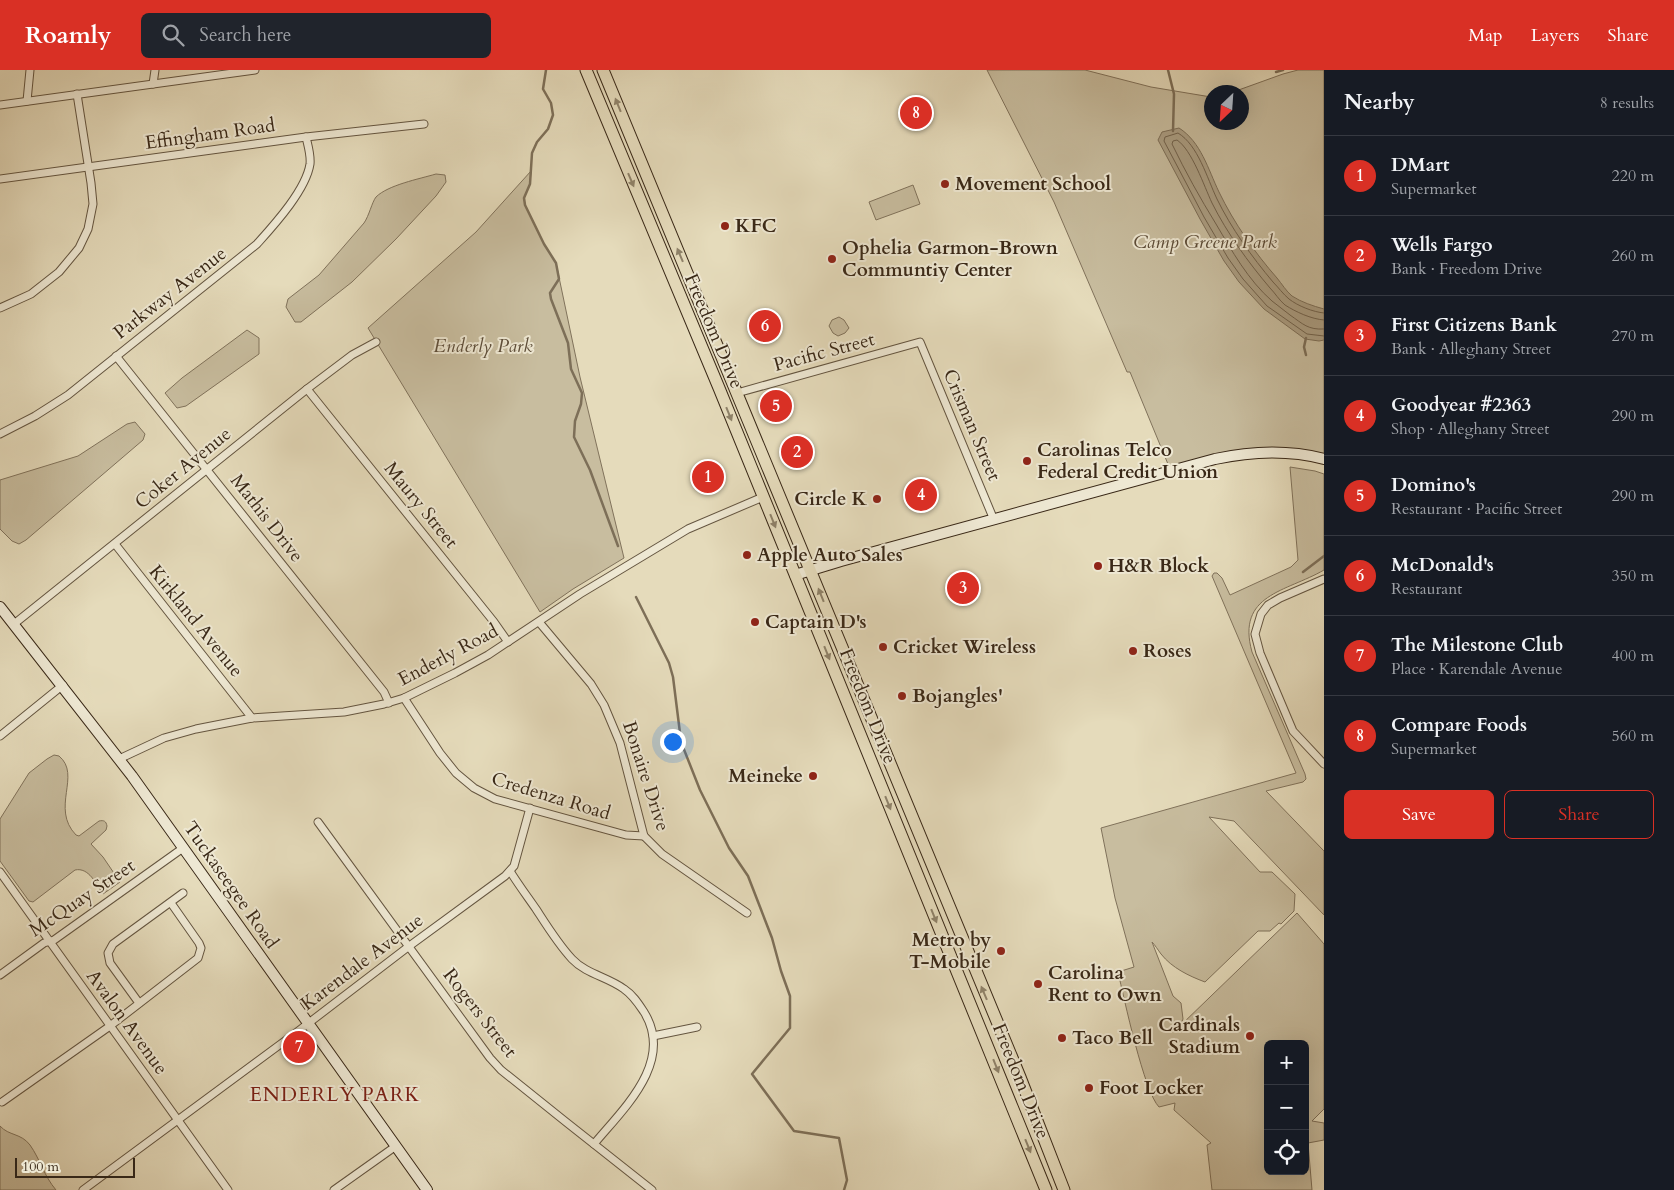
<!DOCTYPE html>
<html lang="en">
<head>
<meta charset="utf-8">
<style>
	:root { --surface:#171b24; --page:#20242c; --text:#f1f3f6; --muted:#9ea1a6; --line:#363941; --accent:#d93025 }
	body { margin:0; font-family:Cardo,serif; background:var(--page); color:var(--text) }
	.controls { position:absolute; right:15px; bottom:15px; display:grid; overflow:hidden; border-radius:8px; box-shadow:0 5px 20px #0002 }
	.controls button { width:45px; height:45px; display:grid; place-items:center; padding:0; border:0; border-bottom:1px solid var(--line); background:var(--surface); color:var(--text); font:25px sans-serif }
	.compass { position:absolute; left:1204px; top:15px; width:45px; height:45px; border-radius:50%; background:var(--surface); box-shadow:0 5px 20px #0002; rotate:205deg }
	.scale { position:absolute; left:15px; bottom:12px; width:120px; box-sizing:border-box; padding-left:5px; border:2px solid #392817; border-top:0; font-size:14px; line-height:18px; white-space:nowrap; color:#392817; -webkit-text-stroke:4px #eee8d3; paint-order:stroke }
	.you { position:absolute; left:672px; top:671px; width:18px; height:18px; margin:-12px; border:4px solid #fff; border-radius:50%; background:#1a73e8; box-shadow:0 0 0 8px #1a73e833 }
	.badge { display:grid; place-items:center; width:32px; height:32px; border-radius:50%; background:var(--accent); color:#fff; font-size:16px; font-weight:700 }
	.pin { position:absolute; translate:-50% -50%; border:2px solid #fff; box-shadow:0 1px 5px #0006 }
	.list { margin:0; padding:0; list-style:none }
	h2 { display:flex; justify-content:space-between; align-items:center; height:65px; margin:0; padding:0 20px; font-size:21px }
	h2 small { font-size:16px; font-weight:400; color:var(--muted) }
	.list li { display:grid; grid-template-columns:32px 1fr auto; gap:15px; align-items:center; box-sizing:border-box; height:80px; padding:0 20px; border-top:1px solid var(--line) }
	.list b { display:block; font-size:19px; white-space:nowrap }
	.list p { margin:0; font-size:16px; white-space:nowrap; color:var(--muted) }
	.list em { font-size:16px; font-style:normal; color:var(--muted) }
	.actions { display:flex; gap:10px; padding:15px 20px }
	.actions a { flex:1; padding:11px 0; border:1px solid var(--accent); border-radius:8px; text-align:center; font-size:18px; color:var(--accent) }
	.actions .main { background:var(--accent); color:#fff }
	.icon { flex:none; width:28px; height:28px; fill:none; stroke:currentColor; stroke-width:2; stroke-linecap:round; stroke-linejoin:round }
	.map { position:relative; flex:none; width:1324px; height:1120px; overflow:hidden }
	header { display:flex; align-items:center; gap:30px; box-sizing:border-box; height:70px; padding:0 25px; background:var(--accent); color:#fff }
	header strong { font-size:24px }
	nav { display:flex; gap:28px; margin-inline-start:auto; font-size:18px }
	.search { width:350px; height:45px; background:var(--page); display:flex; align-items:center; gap:12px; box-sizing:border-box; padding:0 18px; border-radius:8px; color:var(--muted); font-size:19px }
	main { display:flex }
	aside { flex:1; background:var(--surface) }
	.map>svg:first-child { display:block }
	.green { fill:#c8bd9f; stroke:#80725b; fill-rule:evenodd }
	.water { fill:#ab9e83; stroke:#7d6f58 }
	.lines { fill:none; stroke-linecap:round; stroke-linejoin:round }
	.shore { stroke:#72634d; stroke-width:1 }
	.stream { stroke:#7d6f58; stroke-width:2.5 }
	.street-casing { stroke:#645540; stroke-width:9 }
	.secondary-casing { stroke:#392817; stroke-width:12 }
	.primary-casing { stroke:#392817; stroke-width:13 }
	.street { stroke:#eee8d3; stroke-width:7 }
	.secondary { stroke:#eee8d3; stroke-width:10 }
	.primary { stroke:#e5dbbb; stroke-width:11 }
	.oneway { fill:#8f8269 }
	.poi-dot { fill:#8f2418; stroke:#eee8d3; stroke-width:2 }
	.labels { text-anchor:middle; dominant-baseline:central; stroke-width:4; stroke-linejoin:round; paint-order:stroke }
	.street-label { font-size:19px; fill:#392817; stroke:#eee8d3 }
	.poi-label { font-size:19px; font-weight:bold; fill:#392817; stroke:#eee8d3; text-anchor:start }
	.park-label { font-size:19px; font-style:italic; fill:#5d4d39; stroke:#eee8d3 }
	.neighbourhood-label { font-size:20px; letter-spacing:1px; fill:#7a1f14; stroke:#eee8d3 }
</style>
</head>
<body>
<header>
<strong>Roamly</strong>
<div class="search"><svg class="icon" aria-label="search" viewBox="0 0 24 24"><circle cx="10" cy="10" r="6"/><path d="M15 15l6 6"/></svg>Search here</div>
<nav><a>Map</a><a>Layers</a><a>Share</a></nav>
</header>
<main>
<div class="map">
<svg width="1324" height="1120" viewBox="0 0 1324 1120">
	<rect width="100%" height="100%" fill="#e5dbbb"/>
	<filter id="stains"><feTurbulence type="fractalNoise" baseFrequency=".004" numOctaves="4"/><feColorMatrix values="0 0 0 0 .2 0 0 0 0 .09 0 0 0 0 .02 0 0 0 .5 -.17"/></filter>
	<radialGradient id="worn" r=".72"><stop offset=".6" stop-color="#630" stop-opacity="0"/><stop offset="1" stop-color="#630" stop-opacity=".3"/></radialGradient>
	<g class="green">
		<polygon points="987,0 1085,0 1151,17 1211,27 1212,52 1242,52 1242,22 1233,22 1283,4 1298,0 1324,0 1324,388 1286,381 1170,399 1130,302 1127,302 1054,132"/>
		<polygon points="531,101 530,114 524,128 525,135 544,174 556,193 580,307 624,488 573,519 540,542 368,258 476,162"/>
		<path d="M436 104 445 105 446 112 436 126 396 169 352 212 301 252H295L286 237 288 229 319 205 364 153C369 146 372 132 376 127 388 115 419 109 436 104Z"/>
		<polygon points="913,115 920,134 876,150 869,132"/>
		<polygon points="839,247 844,250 849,258 845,263 838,266 833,263 829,256 832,250"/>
		<polygon points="247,260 259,268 259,284 186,336 177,338 165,323 182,308"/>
		<polygon points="135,352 145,364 143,370 26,470 19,474 12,471 0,459 0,410 78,386 127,354"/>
		<path d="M1290 397 1315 401 1324 404V500C1286 522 1236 524 1252 582L1305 704 1306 709 1303 712 1266 721 1324 781V845L1234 751 1209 747 1260 802H1272L1295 824 1294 841 1281 854 1279 853 1270 861H1258L1205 912C1189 906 1172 898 1161 884 1158 880 1155 875 1152 872L1173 926 1181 933 1183 949 1180 956 1297 843 1324 874V1039L1312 1051 1324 1053V1070L1308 1073 1312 1120H1212L1207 1075 1211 1073 1174 1040 1175 1033 1159 1037C1144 1022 1124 928 1118 902L1134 897 1115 828 1101 758 1296 703 1212 506 1214 503H1217L1222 508 1230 525 1291 497 1298 490ZM1268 974H1305V1101H1268Z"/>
		<path d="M54 685 59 686C82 705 50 738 76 765L79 766 99 751C104 750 106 751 107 756L106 760 91 774 103 787 120 812 103 824C96 814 89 797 75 800L33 832 29 831 0 791V749L29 703 47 689Z"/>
		<path d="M0 1056C9 1066 21 1063 30 1075 40 1089 44 1106 56 1120H0Z"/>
	</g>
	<path class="water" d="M1179 58C1201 72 1208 99 1219 122 1234 153 1255 183 1277 208 1282 214 1286 221 1292 226 1301 232 1313 236 1324 239V270L1319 271 1305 269 1264 239 1239 212 1224 191 1200 149 1158 70 1162 62Z"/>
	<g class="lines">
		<g class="shore">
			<path d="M1324 243C1313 242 1298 236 1289 229 1283 224 1278 217 1273 212 1252 187 1231 158 1217 129 1207 108 1198 75 1178 63L1165 67 1164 71 1204 147 1228 188 1243 209 1267 236 1307 264 1324 266"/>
			<path d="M1324 250C1311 249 1296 242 1285 235 1279 230 1275 223 1270 218 1248 192 1227 163 1212 133 1204 116 1192 80 1177 70L1173 71 1172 74C1185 101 1200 128 1216 154 1232 181 1248 210 1272 231 1278 236 1284 240 1290 245 1303 254 1308 260 1324 259"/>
		</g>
		<g class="stream">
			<polyline points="546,0 543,19 551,33 553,45 548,59 537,72 532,83 530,114 524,128 525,135 544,174 556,193 559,209 550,223 551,229 568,273 571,299 582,323 581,334 575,351 574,367 590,400 618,476"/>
			<polyline points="1168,0 1174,24 1173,61"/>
			<polyline points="1276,2 1283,0"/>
			<polyline points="1306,268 1304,277 1306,285"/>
			<polyline points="1303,502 1324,486"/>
			<polyline points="636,527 669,593 673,607 680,663 683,677 700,720 729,778 748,806 772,868 781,901 790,926 790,958 752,1004 794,1061 839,1068 847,1110 844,1120"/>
		</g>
		<g class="street-casing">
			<g id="street">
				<polyline points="153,14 155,0"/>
				<polyline points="27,31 30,0"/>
				<polyline points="0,35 255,0"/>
				<polyline points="0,109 306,67 424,54"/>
				<polyline points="0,238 31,224 59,202 79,178 88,159 93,134 91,113 77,24"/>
				<polyline points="116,286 384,622 389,633"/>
				<polyline points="307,319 494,552 508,572"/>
				<polyline points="737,323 920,272 994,450"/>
				<path d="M0 364 35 346 68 325 257 174C274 155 306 120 310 94 311 85 308 76 306 67"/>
				<polyline points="115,474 252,648"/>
				<polyline points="1324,509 1280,528 1268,535 1261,544 1255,564 1260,583 1293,661 1324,694"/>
				<polyline points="539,552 591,614 604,635 620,673 644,766 662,784 747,843"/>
				<polyline points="14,554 307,319 352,285 376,272"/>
				<polyline points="404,628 440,683 456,703 474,718 495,729 626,765 644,766"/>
				<polyline points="0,666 63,615"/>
				<polyline points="119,689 164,668 196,659 252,648 344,642 384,634 404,628 455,603 488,585 580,524 688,459 763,427"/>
				<polyline points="318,752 490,988 501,1000 566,1052 652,1120"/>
				<path d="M510 801C518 814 527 826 536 839 547 856 558 874 572 889 586 904 608 907 624 919 633 925 638 933 644 942 675 992 623 1039 594 1074"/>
				<polyline points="0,802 228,1120"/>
				<polyline points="0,905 44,873 54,870 183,778"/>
				<polyline points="139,933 110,893 108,883 113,874 183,823"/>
				<polyline points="653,966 697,957"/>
				<polyline points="2,1032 110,956 198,888 201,878 199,873 171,833"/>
				<polyline points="83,1120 297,962 408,877 505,806 514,796 530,738"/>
				<polyline points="334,1120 396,1076"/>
			</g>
		</g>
		<g class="secondary-casing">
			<g id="secondary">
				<path d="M795 505 841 491 1215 389C1252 381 1287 379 1324 389"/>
				<polyline points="0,537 132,706 427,1120"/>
			</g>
		</g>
		<g class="primary-casing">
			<g id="primary">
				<polyline points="586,0 719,318 1046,1120"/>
				<polyline points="603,0 1020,1007 1064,1120"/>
			</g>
		</g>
		<use href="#street" class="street"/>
		<use href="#secondary" class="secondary"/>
		<use href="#primary" class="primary"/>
	</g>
	<defs><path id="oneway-solid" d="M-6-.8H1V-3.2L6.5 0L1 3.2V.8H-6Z" transform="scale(1.25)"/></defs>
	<g class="oneway">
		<use href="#oneway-solid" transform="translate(618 35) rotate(-112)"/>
		<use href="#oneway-solid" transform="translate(631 110) rotate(67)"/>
		<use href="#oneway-solid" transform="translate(680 185) rotate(-113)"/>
		<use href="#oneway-solid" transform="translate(729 344) rotate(68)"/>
		<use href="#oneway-solid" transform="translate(773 451) rotate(68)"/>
		<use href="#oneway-solid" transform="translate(821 525) rotate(-112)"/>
		<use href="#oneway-solid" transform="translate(827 583) rotate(68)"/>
		<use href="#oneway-solid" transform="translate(888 733) rotate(68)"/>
		<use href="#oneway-solid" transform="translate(934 846) rotate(68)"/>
		<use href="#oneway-solid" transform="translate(984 923) rotate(-113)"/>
		<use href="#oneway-solid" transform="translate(996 996) rotate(68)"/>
		<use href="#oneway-solid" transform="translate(1028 1076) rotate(68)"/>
	</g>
	<g class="poi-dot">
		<circle cx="945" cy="114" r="5"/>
		<circle cx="725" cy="156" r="5"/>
		<circle cx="832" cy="189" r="5"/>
		<circle cx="1027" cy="391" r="5"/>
		<circle cx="877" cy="429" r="5"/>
		<circle cx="747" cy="485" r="5"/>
		<circle cx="1098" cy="496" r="5"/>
		<circle cx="755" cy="552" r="5"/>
		<circle cx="883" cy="577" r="5"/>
		<circle cx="1133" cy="581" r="5"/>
		<circle cx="902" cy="626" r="5"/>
		<circle cx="813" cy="706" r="5"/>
		<circle cx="1001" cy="881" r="5"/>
		<circle cx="1038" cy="914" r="5"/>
		<circle cx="1250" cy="966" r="5"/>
		<circle cx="1062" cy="968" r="5"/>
		<circle cx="1089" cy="1018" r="5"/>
	</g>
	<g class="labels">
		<g class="street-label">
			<text transform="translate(210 64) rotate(-8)">Effingham Road</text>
			<text transform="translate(170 223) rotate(-38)">Parkway Avenue</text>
			<text transform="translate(714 261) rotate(67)">Freedom Drive</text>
			<text transform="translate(824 282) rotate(-15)">Pacific Street</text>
			<text transform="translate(972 355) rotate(67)">Crisman Street</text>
			<text transform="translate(183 398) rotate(-39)">Coker Avenue</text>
			<text transform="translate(421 435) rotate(51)">Maury Street</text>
			<text transform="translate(267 448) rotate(52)">Mathis Drive</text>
			<text transform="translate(196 551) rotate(51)">Kirkland Avenue</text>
			<text transform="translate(448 585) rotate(-28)">Enderly Road</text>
			<text transform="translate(868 636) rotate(68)">Freedom Drive</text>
			<text transform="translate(646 706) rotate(72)">Bonaire Drive</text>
			<text transform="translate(551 726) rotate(17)">Credenza Road</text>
			<text transform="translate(231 815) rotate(55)">Tuckaseegee Road</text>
			<text transform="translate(82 828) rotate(-34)">McQuay Street</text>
			<text transform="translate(362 892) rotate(-37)">Karendale Avenue</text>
			<text transform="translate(480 943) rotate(52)">Rogers Street</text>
			<text transform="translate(127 952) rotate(54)">Avalon Avenue</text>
			<text transform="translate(1021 1011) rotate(68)">Freedom Drive</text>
		</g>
		<g class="poi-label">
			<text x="955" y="114">Movement School</text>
			<text x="735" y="156">KFC</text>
			<text x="842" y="178">Ophelia Garmon-Brown<tspan x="842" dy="22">Communtiy Center</tspan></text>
			<text x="1037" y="380">Carolinas Telco<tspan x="1037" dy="22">Federal Credit Union</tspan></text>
			<text x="867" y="429" text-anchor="end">Circle K</text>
			<text x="757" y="485">Apple Auto Sales</text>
			<text x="1108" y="496">H&amp;R Block</text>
			<text x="765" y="552">Captain D's</text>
			<text x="893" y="577">Cricket Wireless</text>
			<text x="1143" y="581">Roses</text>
			<text x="912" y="626">Bojangles'</text>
			<text x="803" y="706" text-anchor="end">Meineke</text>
			<text x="991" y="870" text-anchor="end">Metro by<tspan x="991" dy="22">T-Mobile</tspan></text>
			<text x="1048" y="903">Carolina<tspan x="1048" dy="22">Rent to Own</tspan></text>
			<text x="1240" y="955" text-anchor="end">Cardinals<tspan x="1240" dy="22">Stadium</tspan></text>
			<text x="1072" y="968">Taco Bell</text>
			<text x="1099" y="1018">Foot Locker</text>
		</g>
		<g class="park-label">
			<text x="1205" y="172">Camp Greene Park</text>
			<text x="483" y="276">Enderly Park</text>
		</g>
		<g class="neighbourhood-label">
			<text x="335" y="1024">ENDERLY PARK</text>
		</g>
	</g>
	<rect width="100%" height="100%" filter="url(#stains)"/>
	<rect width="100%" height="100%" fill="url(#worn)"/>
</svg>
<div class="controls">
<button>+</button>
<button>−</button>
<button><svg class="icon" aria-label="locate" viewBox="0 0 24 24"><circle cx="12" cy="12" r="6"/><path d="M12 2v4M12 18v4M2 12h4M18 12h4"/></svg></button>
</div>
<svg class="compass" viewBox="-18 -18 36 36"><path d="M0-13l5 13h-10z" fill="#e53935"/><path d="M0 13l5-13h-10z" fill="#9ea1a6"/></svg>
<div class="scale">100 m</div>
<div class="you"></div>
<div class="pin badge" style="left:708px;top:407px">1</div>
<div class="pin badge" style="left:797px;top:382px">2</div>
<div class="pin badge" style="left:963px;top:518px">3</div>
<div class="pin badge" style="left:921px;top:425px">4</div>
<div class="pin badge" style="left:776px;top:336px">5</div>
<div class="pin badge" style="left:765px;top:256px">6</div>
<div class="pin badge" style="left:299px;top:977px">7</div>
<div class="pin badge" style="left:916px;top:43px">8</div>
</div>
<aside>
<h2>Nearby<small>8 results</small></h2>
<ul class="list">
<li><span class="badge">1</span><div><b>DMart</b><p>Supermarket</p></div><em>220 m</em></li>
<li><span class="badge">2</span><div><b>Wells Fargo</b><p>Bank · Freedom Drive</p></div><em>260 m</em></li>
<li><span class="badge">3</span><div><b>First Citizens Bank</b><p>Bank · Alleghany Street</p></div><em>270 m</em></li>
<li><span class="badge">4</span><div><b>Goodyear #2363</b><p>Shop · Alleghany Street</p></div><em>290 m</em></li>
<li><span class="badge">5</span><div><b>Domino's</b><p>Restaurant · Pacific Street</p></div><em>290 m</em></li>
<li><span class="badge">6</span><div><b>McDonald's</b><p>Restaurant</p></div><em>350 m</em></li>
<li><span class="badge">7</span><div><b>The Milestone Club</b><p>Place · Karendale Avenue</p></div><em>400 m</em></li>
<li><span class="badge">8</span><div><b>Compare Foods</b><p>Supermarket</p></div><em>560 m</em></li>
</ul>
<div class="actions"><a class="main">Save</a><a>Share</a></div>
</aside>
</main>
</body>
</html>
